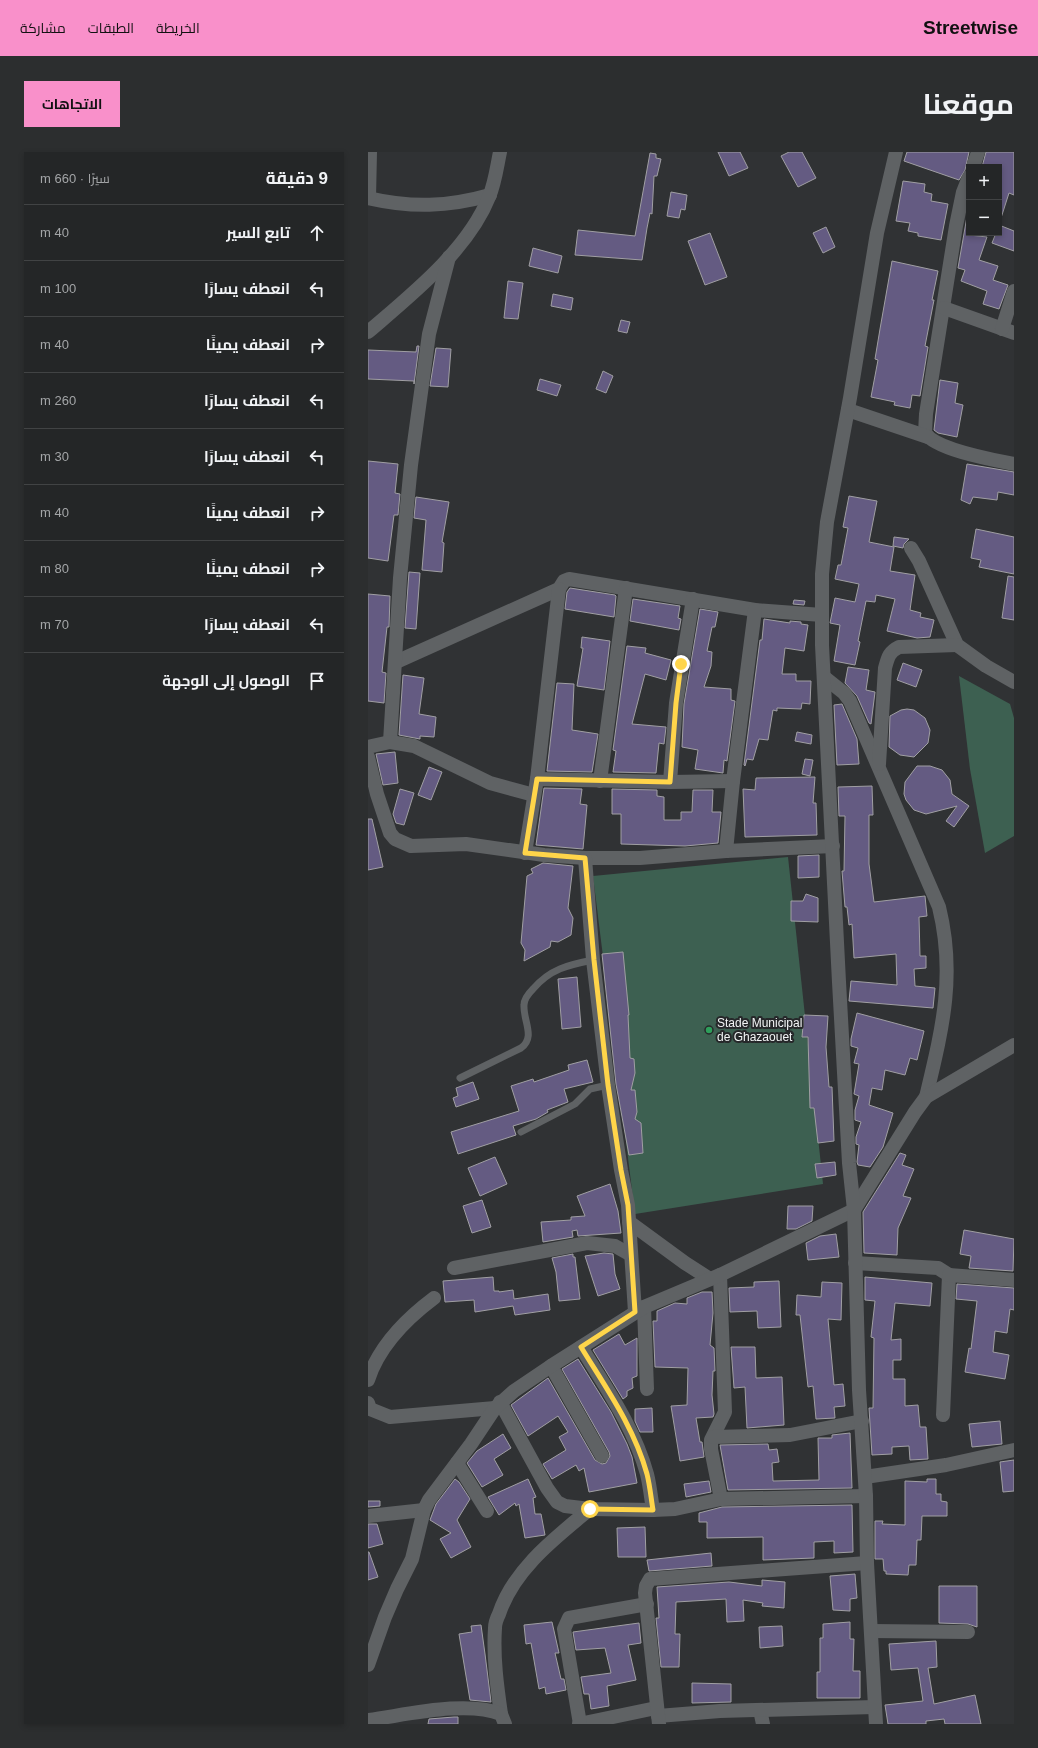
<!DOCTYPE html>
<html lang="ar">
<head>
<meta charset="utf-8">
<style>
	:root { --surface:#242627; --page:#2c2e2f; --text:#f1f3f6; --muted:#a3a5a7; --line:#414344; --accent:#f990ca }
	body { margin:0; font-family:Arial,Cairo,sans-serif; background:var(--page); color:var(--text); direction:rtl }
	.controls { position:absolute; right:12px; top:12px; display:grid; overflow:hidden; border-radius:0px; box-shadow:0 2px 6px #0003 }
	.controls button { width:36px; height:36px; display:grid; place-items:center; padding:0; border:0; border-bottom:1px solid var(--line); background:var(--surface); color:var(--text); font:20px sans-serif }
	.stop { position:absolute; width:12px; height:12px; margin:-9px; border:3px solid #ffd54a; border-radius:50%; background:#fff }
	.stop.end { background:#ffd54a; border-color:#fff; box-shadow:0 1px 4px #0008 }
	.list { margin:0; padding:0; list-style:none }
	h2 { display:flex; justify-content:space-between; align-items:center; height:52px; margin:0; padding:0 16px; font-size:17px }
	h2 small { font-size:13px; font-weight:400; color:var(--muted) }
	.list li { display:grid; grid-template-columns:26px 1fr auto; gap:12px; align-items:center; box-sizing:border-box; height:56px; padding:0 16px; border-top:1px solid var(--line) }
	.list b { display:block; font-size:15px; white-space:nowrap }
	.list em { font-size:13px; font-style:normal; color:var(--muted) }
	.icon { flex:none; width:22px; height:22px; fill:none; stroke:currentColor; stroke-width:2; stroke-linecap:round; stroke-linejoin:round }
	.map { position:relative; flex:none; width:646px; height:1572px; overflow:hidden; direction:ltr; border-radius:0px }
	header { display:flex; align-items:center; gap:24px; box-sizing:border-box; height:56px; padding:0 20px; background:var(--accent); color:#111 }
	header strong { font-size:19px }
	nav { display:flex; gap:22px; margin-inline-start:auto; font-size:14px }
	.intro { display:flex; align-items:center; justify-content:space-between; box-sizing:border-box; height:96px; padding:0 24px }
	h1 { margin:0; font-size:28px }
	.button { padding:10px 18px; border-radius:0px; background:var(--accent); color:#111; font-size:14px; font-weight:700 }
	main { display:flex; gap:24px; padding:0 24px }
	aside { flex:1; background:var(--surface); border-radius:0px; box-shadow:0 2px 6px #0003 }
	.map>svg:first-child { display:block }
	.green { fill:#3d6051 }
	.building { fill:#645b82; stroke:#a09fa3 }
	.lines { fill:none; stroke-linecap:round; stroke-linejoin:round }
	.service { stroke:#5f6264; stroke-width:7 }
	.minor { stroke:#5f6264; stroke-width:14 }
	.route { stroke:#ffd54a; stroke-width:5 }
	.leisure-dot { fill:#2e9e5b; stroke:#26282a; stroke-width:1.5 }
	.labels { text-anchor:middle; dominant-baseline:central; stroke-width:4; stroke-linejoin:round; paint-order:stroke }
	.poi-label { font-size:12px; fill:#f2f4f5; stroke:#26282a; text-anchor:start }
</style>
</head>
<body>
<header>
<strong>Streetwise</strong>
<nav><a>الخريطة</a><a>الطبقات</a><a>مشاركة</a></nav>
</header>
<div class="intro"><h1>موقعنا</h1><a class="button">الاتجاهات</a></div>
<main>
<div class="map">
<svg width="646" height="1572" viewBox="0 0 646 1572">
	<rect width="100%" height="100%" fill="#303234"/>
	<g class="green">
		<polygon points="591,524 642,552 646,566 646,684 617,701 602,617"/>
		<polygon points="420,705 455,1032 267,1062 225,724"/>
	</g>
	<g class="building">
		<polygon points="350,0 372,0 380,16 361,24"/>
		<polygon points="421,0 434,0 448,26 430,35 413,4"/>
		<polygon points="539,0 601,0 597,18 591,28 536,9"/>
		<polygon points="618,0 646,0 646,43 641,41 633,66 631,66 631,15 614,15"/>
		<polygon points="282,1 288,2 288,6 293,7 289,24 286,24 284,62 282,61 279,76 274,108 207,103 210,78 267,84"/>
		<polygon points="535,29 557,32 556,40 564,42 563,49 580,52 573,88 550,84 550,81 540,79 542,71 528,69"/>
		<polygon points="303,40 319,43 317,58 313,57 311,66 299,64"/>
		<polygon points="601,53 601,83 619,85 611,108 630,114 625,128 640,133 631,157 615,152 619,139 593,129 597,118 590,116"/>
		<polygon points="631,73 646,79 646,99 624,91 628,81 631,81"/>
		<polygon points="458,75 467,95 455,101 445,81"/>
		<polygon points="342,81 359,125 337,133 320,89"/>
		<polygon points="165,96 194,104 190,121 161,114"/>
		<polygon points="524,109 570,119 564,148 566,148 557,194 560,195 552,244 544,243 542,256 526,253 527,250 503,245 510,208 507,207 512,177"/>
		<polygon points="140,129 155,131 150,167 136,166"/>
		<polygon points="185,142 205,146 203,158 183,154"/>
		<polygon points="253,168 262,170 259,181 250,179"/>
		<polygon points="49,194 51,194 46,232 46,229 0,227 0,198 48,200"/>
		<polygon points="68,196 83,197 80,235 62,234"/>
		<polygon points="235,219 245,224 238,241 228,237"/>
		<polygon points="172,227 193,233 189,244 169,238"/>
		<polygon points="572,228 590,231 587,251 595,253 589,285 570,281 566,278"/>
		<polygon points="0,309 30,312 27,341 32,342 30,363 26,363 20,409 0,406"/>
		<polygon points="599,312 646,320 646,343 630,340 629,348 605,345 602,352 593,348"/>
		<polygon points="481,344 509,349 501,390 526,395 522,419 547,423 542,458 553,461 552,465 566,468 562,485 549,486 519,479 527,447 508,443 507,450 498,449 490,489 492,490 487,513 466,509 472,473 462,471 467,446 487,450 491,432 467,427 470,413 473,413 480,376 475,375"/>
		<polygon points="48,345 81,350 74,390 76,391 74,420 54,418 58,368 46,366"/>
		<polygon points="608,377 646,385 646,422 611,415 613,408 603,406"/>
		<polygon points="526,385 541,387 536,392 535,396 525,394"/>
		<polygon points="41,420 52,421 48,477 37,476"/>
		<polygon points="640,424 646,425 646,468 634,466"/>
		<polygon points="202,436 247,443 248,444 246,465 197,457 199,440"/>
		<polygon points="0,442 22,444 21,475 19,475 14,520 18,521 16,551 0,549"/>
		<polygon points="265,447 312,454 310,466 313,467 311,478 262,469"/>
		<polygon points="426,448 437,449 436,453 425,452"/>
		<polygon points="332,457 350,460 347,475 344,475 339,499 344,500 343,514 336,535 363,537 363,548 367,549 359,609 356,608 355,621 327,617 330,598 314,595 316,552"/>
		<polygon points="396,467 422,471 422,469 433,470 433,472 440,473 436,499 417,496 414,522 428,522 428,529 443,529 442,552 434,551 433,557 409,556 409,559 405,558 400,588 391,587 385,608 379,607 377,614 376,613 392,488 394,488"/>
		<polygon points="214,485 242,489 236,538 209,534 215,496 213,496"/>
		<polygon points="259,494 278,496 277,501 303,508 298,528 277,522 264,572 298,575 296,592 291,591 288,621 245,620 248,599 245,598"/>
		<polygon points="535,511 554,518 548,535 529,528"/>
		<polygon points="480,515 501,518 498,538 507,540 503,572 501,571 489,544 477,531"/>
		<polygon points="35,523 56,526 51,562 68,565 66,585 52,584 52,587 31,583"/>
		<polygon points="189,531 206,532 204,578 230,582 224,620 179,619"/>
		<polygon points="474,552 489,587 491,612 469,613 466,553"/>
		<polygon points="539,557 546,558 557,566 562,578 560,591 546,605 532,603 521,595 522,564 533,558"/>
		<polygon points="429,580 444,583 443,592 427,589"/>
		<polygon points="27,600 30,631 15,633 8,602"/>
		<polygon points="437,607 445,608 442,624 434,622"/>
		<polygon points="549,614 562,614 574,618 582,628 584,642 601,654 586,675 578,669 589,654 558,662 546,658 538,648 536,642 537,630"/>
		<polygon points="61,615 74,620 63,648 50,643"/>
		<polygon points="447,625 445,651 448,651 449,683 377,685 375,637 387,638 388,626"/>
		<polygon points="504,634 505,663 501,663 501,712 506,750 557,744 559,764 551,765 552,804 558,804 558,816 546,817 547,834 567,836 565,856 481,849 483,829 529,833 528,802 486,806 484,772 481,773 479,755 477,755 474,719 476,719 477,664 471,664 470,635"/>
		<polygon points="176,636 214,637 212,652 219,653 215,697 168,693"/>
		<polygon points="32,637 46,641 36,673 28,671 25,662"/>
		<polygon points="244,637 289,638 289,644 296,645 296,668 313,668 313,660 324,660 325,638 345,638 344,660 353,660 350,691 317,694 253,692 253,662 244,662"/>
		<polygon points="0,667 4,667 15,715 0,718"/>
		<polygon points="451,703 451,725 430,726 430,704"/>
		<polygon points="175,711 205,714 200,756 205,766 203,783 190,790 183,789 182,795 156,809 157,798 153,791 159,724 165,721 163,717"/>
		<polygon points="438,742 450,746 450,770 423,769 423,749 435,749"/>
		<polygon points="255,800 261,863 260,863 262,906 266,907 267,921 263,938 267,938 269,960 267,967 273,971 275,1001 261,1003 248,932 234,802"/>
		<polygon points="209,825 213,875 194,877 190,827"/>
		<polygon points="489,861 556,879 549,908 542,906 537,923 517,918 514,938 504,936 501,953 525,961 515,995 502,1015 490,1013 489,1010 491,993 488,992 488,985 493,970 487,968 487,958 491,944 486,942 491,912 486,911 490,896 483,894 483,887"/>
		<polygon points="436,863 460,864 458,895 461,935 464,935 466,989 450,991 446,956 442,956 440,885 434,885"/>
		<polygon points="219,908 225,930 196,937 200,950 179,958 180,960 168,967 145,974 148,983 90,1002 83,980 151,959 143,934 165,927 166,930 201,918 200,913"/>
		<polygon points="105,930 111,947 88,955 85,946 90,944 88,936"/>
		<polygon points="532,1001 538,1003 534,1013 546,1017 535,1044 543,1046 530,1076 529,1103 496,1101 495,1060"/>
		<polygon points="127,1005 139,1032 112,1044 100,1016"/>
		<polygon points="467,1010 468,1023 449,1026 447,1012"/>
		<polygon points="242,1032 250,1059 253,1081 210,1084 209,1078 204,1079 205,1085 175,1090 173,1070 203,1068 203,1065 217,1064 209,1044"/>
		<polygon points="114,1048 123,1075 104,1081 95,1054"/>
		<polygon points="420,1054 445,1054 444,1069 428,1077 419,1077"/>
		<polygon points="596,1078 646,1087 645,1119 601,1116 603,1104 592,1102"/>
		<polygon points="468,1082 471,1105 440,1108 438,1091 452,1084"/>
		<polygon points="236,1101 245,1102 247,1122 252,1137 230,1144 217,1104"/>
		<polygon points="205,1102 205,1105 207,1105 212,1147 191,1149 188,1120 184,1106"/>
		<polygon points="125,1125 126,1139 131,1139 131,1140 145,1138 146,1147 180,1142 182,1158 147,1163 145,1154 107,1160 106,1148 77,1150 75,1129"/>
		<polygon points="497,1125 564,1131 562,1154 527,1151 523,1188 533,1187 533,1208 525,1208 525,1227 537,1227 537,1254 550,1253 552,1275 558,1275 560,1307 542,1308 541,1294 524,1295 524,1302 504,1303 501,1256 505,1256 506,1186 503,1185 507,1149 497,1148"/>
		<polygon points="411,1129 413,1175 390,1176 389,1159 362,1160 361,1136 386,1135 386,1130"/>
		<polygon points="454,1130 474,1131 473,1168 460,1167 466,1233 475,1232 477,1254 466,1255 467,1266 448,1267 445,1234 440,1235 432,1163 428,1163 429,1143 453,1145"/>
		<polygon points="589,1132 646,1136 646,1158 642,1157 639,1181 627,1179 625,1200 641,1203 637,1227 597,1220 601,1196 603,1197 609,1149 588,1147"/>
		<polygon points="334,1140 344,1140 345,1161 342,1193 346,1196 347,1219 345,1219 344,1243 346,1262 345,1265 328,1266 332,1290 334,1290 336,1305 312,1309 303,1254 319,1253 320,1216 287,1215 285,1169 289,1169 289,1159 307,1151 319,1152 319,1146"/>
		<polygon points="251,1182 257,1193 269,1186 269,1224 264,1226 265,1236 259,1239 259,1244 255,1247 225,1198"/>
		<polygon points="363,1195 387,1195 388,1226 414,1225 416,1273 379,1276 377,1235 366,1236"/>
		<polygon points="210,1207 243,1260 259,1292 264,1305 269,1331 221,1340 216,1316 211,1319 208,1313 184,1327 175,1312 198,1298 191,1285 200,1280 190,1264 160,1284 143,1253 180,1226 227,1308 234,1312 238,1311 242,1304 241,1300 194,1217"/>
		<polygon points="284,1256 285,1280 272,1280 267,1269 267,1257"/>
		<polygon points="632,1269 634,1292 604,1295 601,1272"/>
		<polygon points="482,1281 484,1336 360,1338 352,1293 400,1292 401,1298 409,1297 411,1310 404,1311 405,1329 451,1328 450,1286 464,1286 464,1283"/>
		<polygon points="135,1282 143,1296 126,1307 135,1323 114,1335 99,1311 109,1299"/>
		<polygon points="646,1308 646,1339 635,1340 632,1310"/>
		<polygon points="87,1327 91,1330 102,1347 89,1368 103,1395 83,1406 72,1387 83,1381 62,1368 68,1352"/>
		<polygon points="160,1327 168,1345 165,1346 167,1362 173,1362 177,1383 157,1386 151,1352 148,1354 147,1351 131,1363 120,1345"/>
		<polygon points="559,1327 568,1327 568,1342 573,1342 573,1349 579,1350 579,1364 554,1364 553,1388 549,1388 548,1413 541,1413 540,1423 518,1422 518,1419 516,1419 515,1407 507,1407 507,1369 515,1369 514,1372 537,1373 537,1329 559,1330"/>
		<polygon points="341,1329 343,1340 318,1345 316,1332"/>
		<polygon points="0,1349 12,1349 12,1354 0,1355"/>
		<polygon points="484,1353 485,1400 466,1401 466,1389 446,1390 446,1406 395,1408 395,1385 339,1386 339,1370 331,1370 331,1361 354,1355"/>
		<polygon points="0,1372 9,1372 15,1392 0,1396"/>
		<polygon points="277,1375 278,1405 250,1405 249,1376"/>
		<polygon points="0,1400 1,1400 10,1425 0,1428"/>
		<polygon points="343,1401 344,1414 281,1419 279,1408"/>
		<polygon points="487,1422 489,1446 482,1447 482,1459 465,1458 462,1424"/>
		<polygon points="394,1428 417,1430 416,1456 394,1454 395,1451 375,1448 376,1469 359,1470 358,1447 308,1450 307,1482 312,1482 311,1515 293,1515 288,1466 291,1466 289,1435 361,1430 394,1434"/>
		<polygon points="571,1434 609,1434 609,1475 600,1472 571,1471"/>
		<polygon points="184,1470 191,1501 187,1501 193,1527 196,1527 198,1538 178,1542 177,1535 171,1537 163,1491 158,1492 156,1473"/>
		<polygon points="482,1470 482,1487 486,1487 485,1519 492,1519 492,1546 449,1546 449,1520 452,1520 452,1486 455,1486 455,1472"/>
		<polygon points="271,1471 273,1491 260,1493 268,1528 239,1534 241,1554 223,1557 221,1542 216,1542 213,1525 243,1521 237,1496 208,1498 205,1480"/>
		<polygon points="113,1473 117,1502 123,1550 102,1548 91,1482 104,1480 103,1474"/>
		<polygon points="414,1474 415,1494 392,1496 391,1475"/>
		<polygon points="568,1489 569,1515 560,1516 566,1552 607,1543 613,1572 577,1572 576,1567 558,1569 558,1572 520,1572 517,1553 555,1549 550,1516 523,1518 521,1492"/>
		<polygon points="324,1531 363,1532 363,1550 324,1551"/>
		<polygon points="86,1565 90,1565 90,1572 60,1572 61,1567"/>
	</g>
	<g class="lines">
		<g class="service">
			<path d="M92 926 153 896C168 885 155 869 156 853 156 847 161 841 165 837 182 817 200 813 225 808"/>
			<polyline points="153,980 207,952 222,937 240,933"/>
		</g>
		<g class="minor">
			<polyline points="605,15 610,0"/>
			<path d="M601 25 595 40 588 74 558 262 557 281C568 298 626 308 646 312"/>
			<path d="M0 46C43 56 80 55 122 43"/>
			<polyline points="1,46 2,0"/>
			<polyline points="576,156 646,181"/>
			<polyline points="634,177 646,139"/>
			<path d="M0 180C43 143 100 98 121 45 127 31 129 14 132 0"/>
			<polyline points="480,258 560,285"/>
			<polyline points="543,396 551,409 589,493 618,514 646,530"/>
			<polyline points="28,510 191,437 196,429 201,427 387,458 454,463"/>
			<path d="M456 525 476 541 482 549 571 755C588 824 574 878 558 945"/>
			<polyline points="22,590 32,426 43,313 61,182 81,105"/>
			<polyline points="0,595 22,590 46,594 122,631 166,643"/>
			<polyline points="0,605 9,642 22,681 27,687 43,694 98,692 176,703 217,706 272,706 358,699 465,694"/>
			<path d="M511 612 517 516C520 505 521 500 531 495L589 493"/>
			<polyline points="169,627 302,630 365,629"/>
			<polyline points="232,629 258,436"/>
			<polyline points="302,630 308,551 325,447"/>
			<polyline points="358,699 365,629 387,458"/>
			<polyline points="157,701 169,627 191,437"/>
			<polyline points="217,706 225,808 240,933 253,1018 260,1053 267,1160"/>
			<polyline points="261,1070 317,1111 342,1127"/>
			<polyline points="487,1111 570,1116 581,1123 575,1263"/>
			<polyline points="86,1116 219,1091 247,1094 263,1103"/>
			<polyline points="352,1123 357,1260 343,1288 343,1297 353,1347"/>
			<polyline points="581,1123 646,1128"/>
			<polyline points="276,1155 279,1237"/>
			<path d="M213 1195C238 1236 266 1275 279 1322 282 1334 283 1346 285 1358"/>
			<polyline points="183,1214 234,1304"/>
			<path d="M0 1228C11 1194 38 1167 66 1146"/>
			<polyline points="132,1250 179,1336 189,1350 197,1354 222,1357 285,1358 307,1357 353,1347 498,1344"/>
			<polyline points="0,1251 2,1257 22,1265 127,1256"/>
			<polyline points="345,1285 422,1283 494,1269"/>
			<polyline points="89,1311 119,1359"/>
			<polyline points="497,1325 578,1313 646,1298"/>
			<polyline points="0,1364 56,1358"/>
			<polyline points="503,1479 600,1480"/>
			<polyline points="0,1513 17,1465 29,1437 44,1407 56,1358 61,1348 103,1292 127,1256 146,1239 183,1214 276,1155 352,1123 486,1058 547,960 558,945 646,893"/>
			<polyline points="392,1558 395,1572"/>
			<path d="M133 1562C129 1534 125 1505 127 1476 127 1472 129 1466 131 1462 146 1417 187 1386 222 1357"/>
			<polyline points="290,1564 352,1559 507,1555"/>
			<path d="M0 1568C38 1563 98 1548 133 1562L137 1572"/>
			<polyline points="211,1572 288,1556"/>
			<polyline points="212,1572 196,1477 201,1466 279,1452"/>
			<polyline points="291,1572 277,1441 278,1434 282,1427 499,1411"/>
			<polyline points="508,1572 499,1411 498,1344 491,1238 486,1058 481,1011 471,830 454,493 454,422 459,370 482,246 509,81 528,0"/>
		</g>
	</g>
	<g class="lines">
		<path class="route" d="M222 1357 285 1358C283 1346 282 1334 279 1322 266 1275 238 1236 213 1195L267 1160 260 1053 253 1018 240 933 226 808 217 706 157 701 169 627 302 630 308 551 313 512"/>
	</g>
	<circle class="leisure-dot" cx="341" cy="878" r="4"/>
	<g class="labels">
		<g class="poi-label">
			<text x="349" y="871">Stade Municipal<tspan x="349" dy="14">de Ghazaouet</tspan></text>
		</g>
	</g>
</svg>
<div class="controls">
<button>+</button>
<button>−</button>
</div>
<div class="stop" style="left:222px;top:1357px"></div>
<div class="stop end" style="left:313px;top:512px"></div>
</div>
<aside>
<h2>9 دقيقة<small>سيرًا · 660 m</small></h2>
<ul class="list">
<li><svg class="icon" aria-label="ahead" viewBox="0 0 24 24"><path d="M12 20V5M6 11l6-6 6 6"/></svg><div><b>تابع السير</b></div><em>40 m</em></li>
<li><svg class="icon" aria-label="left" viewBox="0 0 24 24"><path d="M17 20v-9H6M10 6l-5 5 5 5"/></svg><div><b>انعطف يسارًا</b></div><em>100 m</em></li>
<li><svg class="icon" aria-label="right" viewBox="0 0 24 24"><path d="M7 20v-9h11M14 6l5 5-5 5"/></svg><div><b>انعطف يمينًا</b></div><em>40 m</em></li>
<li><svg class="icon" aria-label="left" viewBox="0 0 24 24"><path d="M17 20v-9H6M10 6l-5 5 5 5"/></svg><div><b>انعطف يسارًا</b></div><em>260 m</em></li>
<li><svg class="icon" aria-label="left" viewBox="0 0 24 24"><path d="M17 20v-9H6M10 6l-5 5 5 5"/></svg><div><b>انعطف يسارًا</b></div><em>30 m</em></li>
<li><svg class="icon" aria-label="right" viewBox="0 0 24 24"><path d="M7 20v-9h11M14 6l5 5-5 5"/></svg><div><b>انعطف يمينًا</b></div><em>40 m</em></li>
<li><svg class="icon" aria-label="right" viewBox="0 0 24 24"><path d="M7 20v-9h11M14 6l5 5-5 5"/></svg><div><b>انعطف يمينًا</b></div><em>80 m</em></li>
<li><svg class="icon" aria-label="left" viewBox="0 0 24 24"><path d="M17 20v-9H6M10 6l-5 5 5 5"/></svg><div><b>انعطف يسارًا</b></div><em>70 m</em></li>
<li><svg class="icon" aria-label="arrive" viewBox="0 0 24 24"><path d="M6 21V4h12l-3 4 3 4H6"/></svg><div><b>الوصول إلى الوجهة</b></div></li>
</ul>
</aside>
</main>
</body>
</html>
